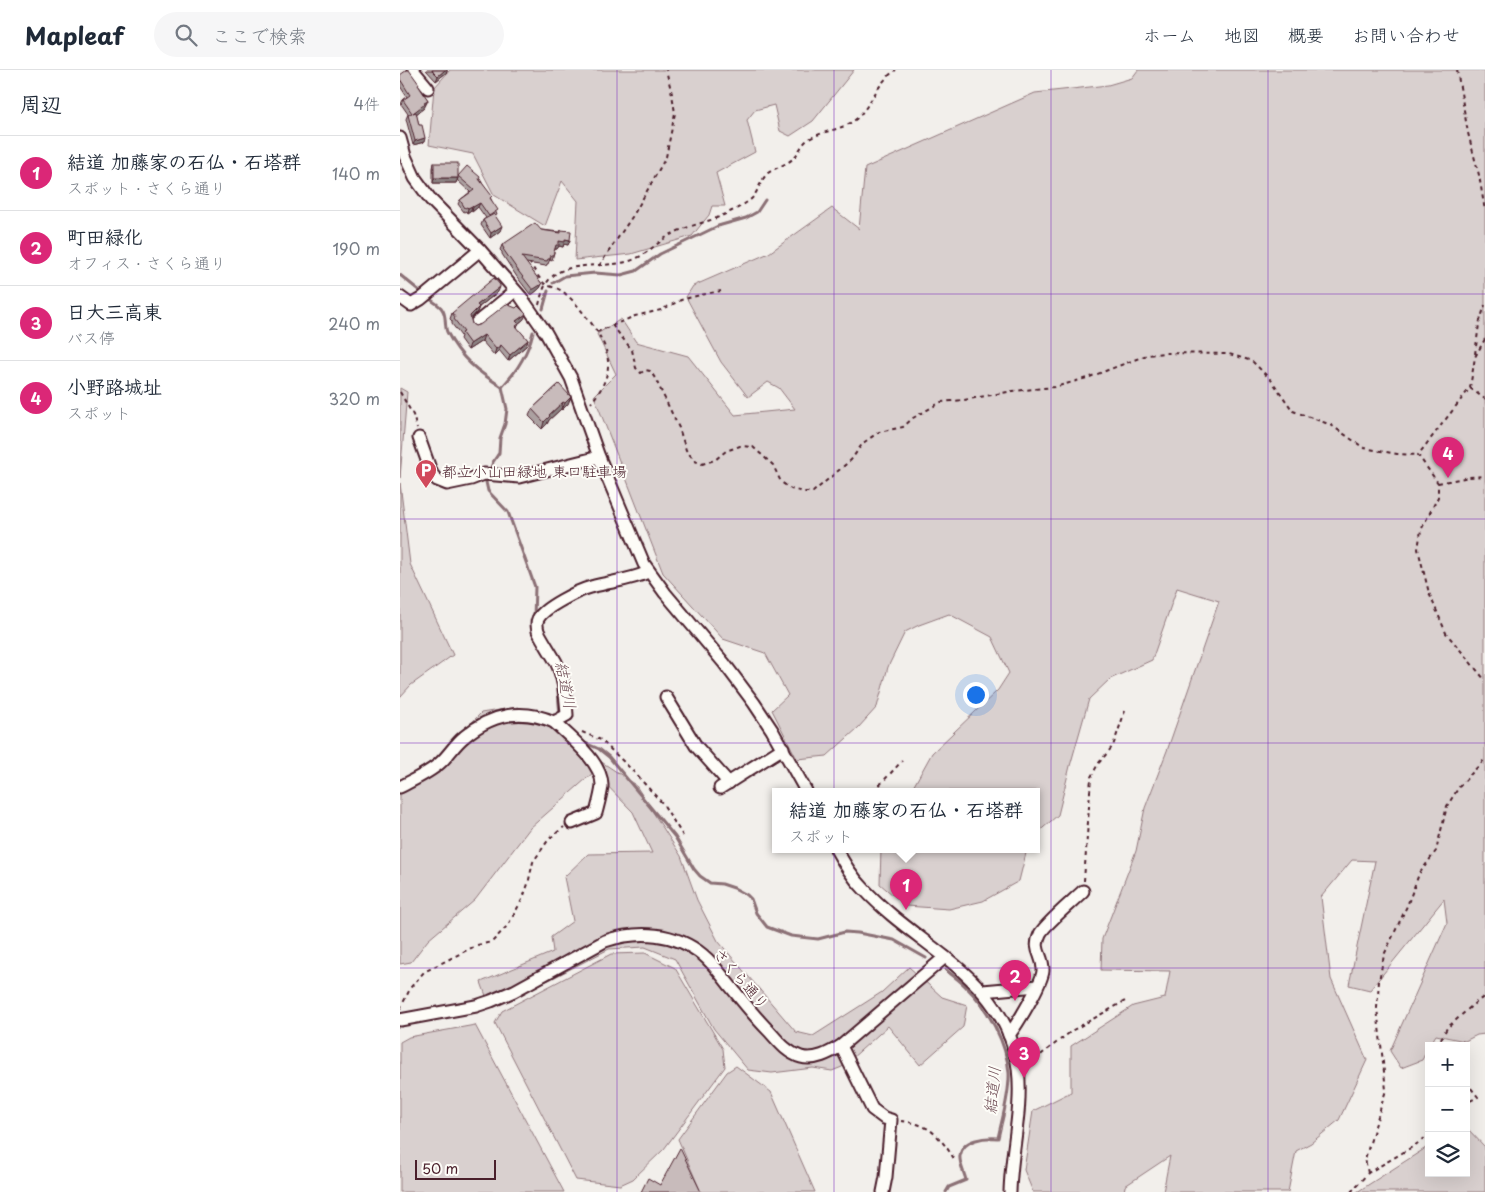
<!DOCTYPE html>
<html lang="ja">
<head>
<meta charset="utf-8">
<style>
	:root { --surface:#fff; --page:#f6f6f7; --text:#1f2937; --muted:#747a83; --line:#e0e1e3; --accent:#db2777 }
	body { margin:0; font-family:"Playpen Sans","Klee One",sans-serif; background:var(--page); color:var(--text) }
	.controls { position:absolute; right:15px; bottom:15px; display:grid; overflow:hidden; border-radius:0px; box-shadow:0 5px 20px #0002 }
	.controls button { width:45px; height:45px; display:grid; place-items:center; padding:0; border:0; border-bottom:1px solid var(--line); background:var(--surface); color:var(--text); font:25px sans-serif }
	.scale { position:absolute; left:15px; bottom:12px; width:81px; box-sizing:border-box; padding-left:5px; border:2px solid #4a1f2b; border-top:0; font-size:14px; line-height:18px; white-space:nowrap; color:#4a1f2b; -webkit-text-stroke:4px #fdfcf7; paint-order:stroke }
	.you { position:absolute; left:575px; top:624px; width:18px; height:18px; margin:-12px; border:4px solid #fff; border-radius:50%; background:#1a73e8; box-shadow:0 0 0 8px #1a73e833 }
	.badge { display:grid; place-items:center; width:32px; height:32px; border-radius:50%; background:var(--accent); color:#fff; font-size:16px; font-weight:700 }
	.pin { position:absolute; translate:-50% -41px; filter:drop-shadow(0 1px 2px #0008) }
	.pin::after { content:''; position:absolute; top:26px; width:18px; height:15px; background:inherit; clip-path:polygon(0 0,100% 0,50% 100%) }
	.popup { position:absolute; left:372px; top:718px; width:268px; height:65px; box-sizing:border-box; display:grid; place-content:center; border-radius:0px; background:var(--surface); filter:drop-shadow(0 1px 4px #0005); font-size:16px; white-space:nowrap; color:var(--muted) }
	.popup b { font-size:19px; color:var(--text) }
	.popup::after { content:''; position:absolute; left:50%; top:100%; margin-left:-10px; border:10px solid transparent; border-top-color:var(--surface) }
	.list { margin:0; padding:0; list-style:none }
	h2 { display:flex; justify-content:space-between; align-items:center; height:65px; margin:0; padding:0 20px; font-size:21px }
	h2 small { font-size:16px; font-weight:400; color:var(--muted) }
	.list li { display:grid; grid-template-columns:32px 1fr auto; gap:15px; align-items:center; box-sizing:border-box; height:75px; padding:0 20px; border-top:1px solid var(--line) }
	.list b { display:block; font-size:19px; white-space:nowrap }
	.list p { margin:0; font-size:16px; white-space:nowrap; color:var(--muted) }
	.list em { font-size:16px; font-style:normal; color:var(--muted) }
	.icon { flex:none; width:28px; height:28px; fill:none; stroke:currentColor; stroke-width:2; stroke-linecap:round; stroke-linejoin:round }
	.map { position:relative; flex:none; width:1085px; height:1122px; overflow:hidden }
	header { display:flex; align-items:center; gap:30px; box-sizing:border-box; height:70px; padding:0 25px; background:var(--surface); border-bottom:1px solid var(--line) }
	header strong { font-size:24px }
	nav { display:flex; gap:28px; margin-inline-start:auto; font-size:18px }
	.search { width:350px; height:45px; background:var(--page); display:flex; align-items:center; gap:12px; box-sizing:border-box; padding:0 18px; border-radius:28px; color:var(--muted); font-size:19px }
	main { display:flex }
	aside { flex:1; background:var(--surface) }
	.map>svg:first-child { display:block }
	.green { fill:#d9d0cf; stroke:#92787d }
	.lines { fill:none; stroke-linecap:round; stroke-linejoin:round }
	.stream { stroke:#8b6f75; stroke-width:3 }
	.minor-casing { stroke:#4a1f2b; stroke-width:15 }
	.path { stroke:#4a1f2b; stroke-width:2; stroke-dasharray:4 4; stroke-linecap:butt }
	.minor { stroke:#fdfcf7; stroke-width:11 }
	.wall { fill:#aca1a1; stroke:#4a1f2b }
	.shaded-wall { fill:#8c8383; stroke:#4a1f2b }
	.building { fill:#c8bbbb; stroke:#4a1f2b }
	.grid { fill:none; stroke:#7b2cbf; stroke-width:1; stroke-opacity:0.55 }
	.labels { text-anchor:middle; dominant-baseline:central; stroke-width:4; stroke-linejoin:round; paint-order:stroke }
	.poi-label { font-size:15px; fill:#4a1f2b; stroke:#fdfcf7; text-anchor:start }
	.street-label { font-size:15px; fill:#4a1f2b; stroke:#fdfcf7 }
	.water-label { font-size:16px; font-style:italic; fill:#704e56; stroke:#fdfcf7 }
</style>
</head>
<body>
<header>
<strong>Mapleaf</strong>
<div class="search"><svg class="icon" aria-label="search" viewBox="0 0 24 24"><circle cx="10" cy="10" r="6"/><path d="M15 15l6 6"/></svg>ここで検索</div>
<nav><a>ホーム</a><a>地図</a><a>概要</a><a>お問い合わせ</a></nav>
</header>
<main>
<aside>
<h2>周辺<small>4件</small></h2>
<ul class="list">
<li><span class="badge">1</span><div><b>結道 加藤家の石仏・石塔群</b><p>スポット · さくら通り</p></div><em>140 m</em></li>
<li><span class="badge">2</span><div><b>町田緑化</b><p>オフィス · さくら通り</p></div><em>190 m</em></li>
<li><span class="badge">3</span><div><b>日大三高東</b><p>バス停</p></div><em>240 m</em></li>
<li><span class="badge">4</span><div><b>小野路城址</b><p>スポット</p></div><em>320 m</em></li>
</ul>
</aside>
<div class="map">
<svg width="1085" height="1122" viewBox="0 0 1085 1122">
	<rect width="100%" height="100%" fill="#f2efeb"/>
	<filter id="ink" filterUnits="userSpaceOnUse"><feTurbulence type="fractalNoise" baseFrequency=".02" numOctaves="2"/><feDisplacementMap in="SourceGraphic" scale="10" xChannelSelector="R" yChannelSelector="G"/><feConvolveMatrix kernelMatrix="1 2 1 2 8 2 1 2 1" color-interpolation-filters="sRGB"/></filter>
	<g filter="url(#ink)">
		<g class="green">
			<polygon points="50,0 454,0 413,51 390,66 380,61 374,35 355,40 347,50 355,82 316,103 325,136 312,136 309,145 292,166 231,184 175,190 178,131 162,111 145,156 94,125 73,84 29,75 34,18"/>
			<polygon points="738,0 1085,0 1085,964 1077,965 1065,971 1036,965 1029,976 1022,990 1001,998 990,981 1047,853 1044,829 970,920 949,915 975,791 952,790 921,827 931,909 967,990 939,1050 911,1073 896,1081 888,1122 763,1122 770,1086 725,1116 724,1122 633,1122 624,1100 633,1041 671,1022 671,976 733,936 765,928 770,901 701,900 702,869 736,781 745,738 768,678 819,531 777,518 752,590 710,609 689,629 670,696 658,745 636,764 636,721 511,721 532,683 598,620 609,603 592,567 549,544 519,555 505,562 488,597 477,637 458,658 427,686 397,689 372,640 388,625 365,583 323,569 263,503 194,326 216,304 197,264 221,249 236,272 288,286 335,345 395,339 379,318 368,312 348,327 321,292 286,227 293,216 369,183 432,138 459,159 465,98 635,23 708,15 732,8"/>
			<polygon points="0,318 7,322 0,408"/>
			<polygon points="0,413 10,494 53,585 11,615 0,627"/>
			<polygon points="118,637 235,714 281,786 297,830 318,871 396,962 413,966 482,922 509,897 542,927 567,935 563,957 520,995 488,956 442,997 432,1001 413,998 372,1003 348,1000 314,959 275,889 245,877 209,879 151,909 90,937 81,912 153,882 151,867 173,851 164,807 188,784 252,783 233,742 194,702 130,758 75,830 28,870 11,892 0,894 0,711 38,687 81,643"/>
			<polygon points="481,779 627,779 619,811 583,831 549,839 506,836 480,814"/>
			<polygon points="245,883 275,898 323,979 325,997 264,1079 233,1109 220,1115 176,1110 95,953 102,941 211,884"/>
			<polygon points="75,955 164,1122 0,1122 0,972 9,967"/>
			<polygon points="336,996 371,1022 415,1122 301,1122 278,1069 327,1002"/>
			<polygon points="1066,1057 1085,1077 1085,1122 957,1122 1029,1076 1029,1103 1066,1103"/>
		</g>
		<g class="lines">
			<g class="stream">
				<polyline points="0,205 21,222"/>
				<polyline points="153,213 165,206 195,203 221,205 236,201 260,184 318,156 346,148 357,142 365,130"/>
				<path d="M30 229C33 232 40 235 42 239 47 245 44 255 47 262 61 289 77 301 102 317L107 339 105 354 100 368 99 383 93 392 86 412 88 421 108 442 135 517 134 547"/>
				<polyline points="143,239 148,221"/>
				<path d="M102 317C117 301 128 284 133 262"/>
				<polyline points="157,610 160,646"/>
				<polyline points="181,671 199,679 209,687 275,767 294,799 300,806 310,813 322,814 334,818 347,825 351,829 356,843 367,857 391,866 418,869 445,862 458,863 494,870 526,888"/>
				<path d="M546 1122 549 1117 566 1110C564 1102 559 1093 560 1086 562 1069 585 1067 598 1068 602 1049 610 1023 609 1003 607 974 588 938 567 918 561 911 553 906 546 900"/>
			</g>
			<g class="minor-casing">
				<g id="minor">
					<polyline points="13,0 28,18"/>
					<polyline points="0,68 5,86 15,108 31,130 80,180 121,227 146,263 171,308 199,387 244,494 265,523 324,593 354,633 372,660 406,721"/>
					<polyline points="0,227 11,235 21,229 80,180"/>
					<polyline points="75,254 115,221"/>
					<polyline points="19,368 32,404 37,410 47,414 71,409 84,404 119,407 199,387"/>
					<polyline points="266,627 296,676 329,713"/>
					<path d="M154 652C170 667 203 693 202 716 201 725 198 735 196 743L172 753"/>
					<path d="M0 717C13 710 29 703 40 693 49 685 55 674 64 667 91 644 122 638 154 652L167 645C166 627 164 608 156 592 150 581 143 571 138 561 137 557 136 553 138 549 143 538 179 520 191 517 211 511 229 511 248 502"/>
					<polyline points="320,718 383,678"/>
					<path d="M436 779C444 793 452 807 464 819 519 879 605 906 618 998 623 1040 611 1080 610 1122"/>
					<polyline points="583,921 637,916"/>
					<path d="M0 950 76 936 91 931 114 921 205 871C238 860 275 862 303 885 314 894 322 906 331 917 343 932 355 947 369 961 378 971 387 983 401 987 415 991 429 983 441 976L545 887"/>
					<path d="M609 965C618 953 642 913 643 901 644 885 632 881 640 864 643 856 675 829 683 821"/>
					<polyline points="441,976 472,1039 484,1048 491,1050 486,1107 483,1122"/>
				</g>
			</g>
			<g class="path">
				<polyline points="1057,0 1068,63 1079,105 1085,141"/>
				<path d="M129 192C134 199 139 209 145 214 148 216 153 217 156 218 161 220 165 223 169 227 177 234 182 242 189 250 212 281 216 302 191 333"/>
				<polyline points="199,196 234,144 266,87 275,43 272,24 266,0"/>
				<path d="M139 235C142 222 145 210 157 203 178 191 212 199 235 189 248 183 259 171 272 164 287 156 304 153 319 147 328 143 348 134 354 126 359 118 361 110 368 103 376 97 386 95 394 88 400 81 402 72 411 68 427 59 448 60 461 44 473 30 479 11 496 0"/>
				<polyline points="212,255 232,280 236,298 241,303 245,300 250,301 255,308 279,358 286,380 295,391 302,394 315,390 326,381 340,376 353,377 373,395 381,412 391,419 403,422 413,422 451,390 463,373 479,362 503,357 513,348 541,332 564,330 613,321 655,317 687,308 747,285 763,283 829,284 852,291 872,311 893,341 931,355 964,378 997,384 1018,385"/>
				<polyline points="197,262 235,246 261,240 281,230 300,225 321,221"/>
				<polyline points="1085,269 1075,287 1070,318 1018,385 1038,413 1038,427 1021,460 1018,479 1029,523 1046,563 1085,610"/>
				<polyline points="1075,284 1079,254 1085,235"/>
				<polyline points="1070,318 1085,329"/>
				<polyline points="0,322 13,345 17,359"/>
				<polyline points="1038,413 1069,407 1085,406"/>
				<polyline points="182,662 201,670 231,699 263,734 283,766"/>
				<polyline points="474,721 502,691"/>
				<polyline points="684,811 691,707 698,694 713,676 725,641"/>
				<polyline points="0,939 11,917 24,902 77,875 92,872 108,855 123,828 128,814 133,792 149,769 164,757"/>
				<polyline points="1037,976 1047,958 1075,933 1085,926"/>
				<polyline points="627,992 634,990 673,960 725,931"/>
				<polyline points="1029,996 1027,1000 1029,1000"/>
				<polyline points="1066,1012 1078,1027 1066,1033"/>
				<path d="M501 1051C531 1054 539 1066 555 1090"/>
				<polyline points="968,1103 965,1089 986,1020 977,938 979,911 984,885 1007,836 1019,804 1036,781 1047,736 1059,717 1085,689"/>
				<polyline points="951,1122 968,1103 1014,1076 1029,1065"/>
			</g>
			<use href="#minor" class="minor"/>
		</g>
		<g class="wall">
			<polygon points="26,0 47,0 47,2 36,11"/>
			<polygon points="0,5 18,16 28,30 24,38 16,44 24,72 13,75 6,49 8,44 1,34 3,30 7,27 0,16"/>
			<polygon points="34,93 58,108 56,113 33,113 33,98"/>
			<polygon points="58,106 80,109 91,129 97,145 95,146 100,161 90,168 81,155 83,150 86,148 78,137 72,142 71,140 67,143 66,141 64,142 58,134 60,130 70,122 57,110"/>
			<polygon points="141,160 160,162 161,160 170,170 168,175 164,174 163,177 159,176 157,179 155,179 152,190 150,189 148,194 147,194 146,196 126,193 142,214 140,218 133,224 130,224 117,207 102,184 102,182 100,180 102,175"/>
			<polygon points="98,222 79,237 77,242 71,249 72,254 75,256 124,249 118,254 117,258 128,270 126,276 108,291 99,280 94,285 82,271 68,280 60,269 61,266 52,254 52,251 50,249 52,243"/>
			<polygon points="159,314 168,334 162,340 161,339 149,350 147,354 142,359 129,346 132,339"/>
		</g>
		<g class="shaded-wall">
			<polygon points="45,0 47,0 47,2 36,11 38,6"/>
			<polygon points="28,30 24,38 11,48 13,43"/>
			<polygon points="25,68 24,72 13,75 15,71"/>
			<polygon points="34,108 58,108 56,113 33,113"/>
			<polygon points="80,133 78,137 72,142 73,137"/>
			<polygon points="72,136 71,140 67,143 68,138"/>
			<polygon points="102,156 100,161 90,168 91,163"/>
			<polygon points="165,169 170,170 168,175 164,174 163,177 159,176 157,179 154,179 156,175 159,171"/>
			<polygon points="142,214 140,218 133,224 130,224 132,219"/>
			<polygon points="100,217 98,222 79,237 77,242 68,252 70,246 77,235"/>
			<polygon points="126,244 124,249 114,257 116,251"/>
			<polygon points="84,265 82,271 68,280 70,274"/>
			<polygon points="128,270 126,276 108,291 110,285"/>
			<polygon points="101,275 99,280 94,285 96,279"/>
			<polygon points="171,327 168,334 162,340 165,333"/>
			<polygon points="163,332 161,339 149,350 147,354 142,359 144,352 149,345"/>
		</g>
		<g class="building">
			<polygon points="7,0 9,0 19,14 18,15 28,30 24,32 25,34 13,43 16,42 19,55 22,55 25,68 15,71 8,45 12,43 3,30 10,25 0,9 0,5"/>
			<polygon points="32,0 45,0 38,6"/>
			<rect x="34" y="93" width="24" height="15"/>
			<polygon points="67,96 80,107 79,109 92,126 90,128 98,140 89,146 80,133 73,137 72,136 68,138 67,137 65,138 60,130 74,120 58,106"/>
			<polygon points="94,144 102,156 91,163 83,150"/>
			<polygon points="135,153 141,160 161,163 161,160 171,161 170,170 165,169 165,172 159,171 159,175 156,175 153,185 151,185 150,189 148,189 147,191 122,187 142,214 134,219 132,219 119,202 103,179 104,179 102,175"/>
			<polygon points="94,208 100,215 100,217 77,235 79,237 70,246 72,254 75,256 81,254 106,234 116,238 118,236 126,244 116,251 119,254 116,256 128,270 110,285 101,275 96,279 84,265 70,274 62,263 64,262 54,249 55,247 52,243"/>
			<polygon points="159,314 171,327 165,333 163,332 149,345 150,346 144,352 132,339"/>
			<polygon points="280,1078 301,1122 241,1122 248,1108 260,1115"/>
		</g>
	</g>
	<path class="grid" d="M217 0V1122M434 0V1122M651 0V1122M868 0V1122M0 224H1085M0 449H1085M0 673H1085M0 898H1085"/>
	<defs>
		<g id="parking-pin" transform="scale(1.125)"><path d="M0 17L-7.5 6A9.5 9.5 0 1 1 7.5 6Z" fill="#d1495b" stroke="#fdfcf7"/><path d="M-3.5-5.5H1a3.5 3.5 0 0 1 0 7H-1V5.5H-3.5ZM-1-3.4V-.6H.8a1.4 1.4 0 0 0 0-2.8Z" fill="#fff"/></g>
	</defs>
	<g fill-rule="evenodd">
		<use href="#parking-pin" x="26" y="400"/>
	</g>
	<g class="labels">
		<g class="poi-label">
			<text x="42" y="400">都立小山田緑地 東口駐車場</text>
		</g>
		<g class="street-label">
			<text transform="translate(342 908) rotate(49)">さくら通り</text>
		</g>
		<g class="water-label">
			<text transform="translate(167 615) rotate(79)">結道川</text>
			<text transform="translate(591 1020) rotate(-84)">結道川</text>
		</g>
	</g>
</svg>
<div class="controls">
<button>+</button>
<button>−</button>
<button><svg class="icon" aria-label="layers" viewBox="0 0 24 24"><path d="M12 4l9 5-9 5-9-5zM3 14l9 5 9-5"/></svg></button>
</div>
<div class="scale">50 m</div>
<div class="you"></div>
<div class="pin badge" style="left:506px;top:840px">1</div>
<div class="popup"><b>結道 加藤家の石仏・石塔群</b>スポット</div>
<div class="pin badge" style="left:615px;top:931px">2</div>
<div class="pin badge" style="left:624px;top:1008px">3</div>
<div class="pin badge" style="left:1048px;top:408px">4</div>
</div>
</main>
</body>
</html>
